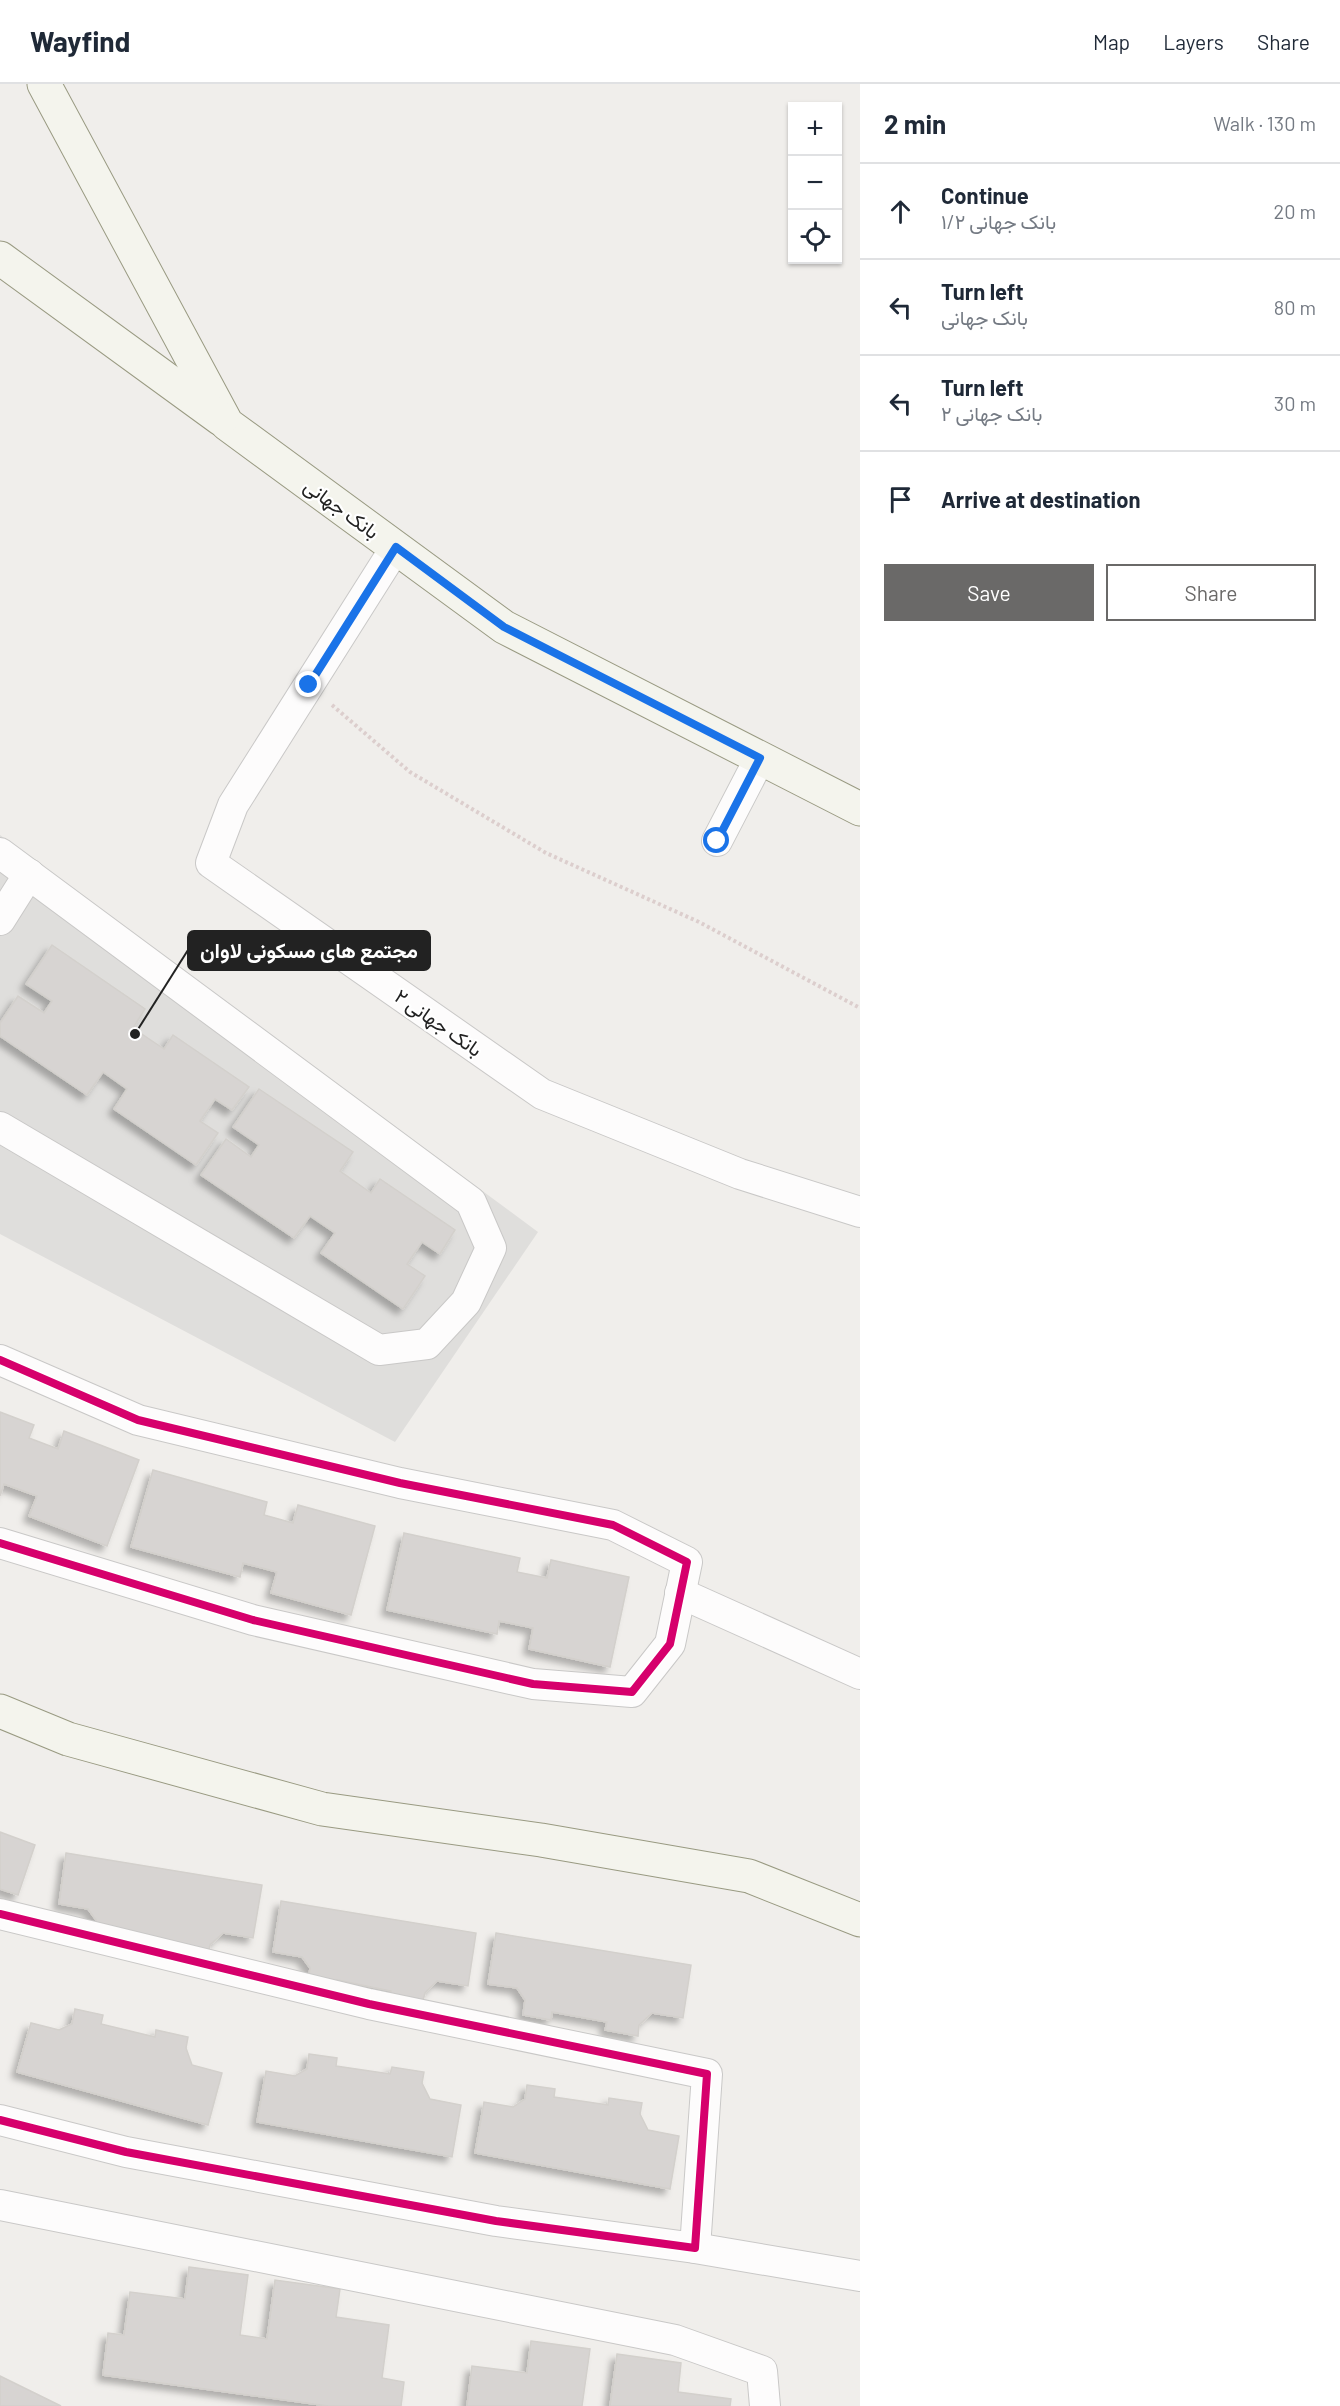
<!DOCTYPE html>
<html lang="en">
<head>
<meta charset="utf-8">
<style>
	:root { --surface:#fff; --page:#f2f2f3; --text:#1f2937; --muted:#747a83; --line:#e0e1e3; --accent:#6a6968 }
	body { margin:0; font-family:Barlow,Vazirmatn,sans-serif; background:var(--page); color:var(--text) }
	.controls { position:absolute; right:18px; top:18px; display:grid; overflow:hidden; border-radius:0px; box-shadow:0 2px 4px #0004 }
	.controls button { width:54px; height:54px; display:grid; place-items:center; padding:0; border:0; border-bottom:2px solid var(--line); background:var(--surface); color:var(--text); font:30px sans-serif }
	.stop { position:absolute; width:18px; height:18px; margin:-14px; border:4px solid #1a73e8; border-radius:50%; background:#fff }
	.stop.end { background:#1a73e8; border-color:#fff; box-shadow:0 2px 6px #0008 }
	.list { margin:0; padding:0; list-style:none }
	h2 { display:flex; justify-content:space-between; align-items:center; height:78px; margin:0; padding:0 24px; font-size:26px }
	h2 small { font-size:20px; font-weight:400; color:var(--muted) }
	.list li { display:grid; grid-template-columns:39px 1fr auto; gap:18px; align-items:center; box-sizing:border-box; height:96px; padding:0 24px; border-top:2px solid var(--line) }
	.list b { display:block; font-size:22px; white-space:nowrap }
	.list p { margin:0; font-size:20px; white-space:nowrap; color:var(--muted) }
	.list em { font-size:20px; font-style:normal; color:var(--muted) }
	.actions { display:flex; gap:12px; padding:18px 24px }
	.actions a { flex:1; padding:14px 0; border:2px solid var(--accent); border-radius:0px; text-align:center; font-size:21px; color:var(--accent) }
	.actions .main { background:var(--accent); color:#fff }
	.icon { flex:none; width:33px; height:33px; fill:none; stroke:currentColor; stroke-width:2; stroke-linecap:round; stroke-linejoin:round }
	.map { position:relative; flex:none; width:860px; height:2322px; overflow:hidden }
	header { display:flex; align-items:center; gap:36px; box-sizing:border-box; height:84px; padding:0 30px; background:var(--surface); border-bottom:2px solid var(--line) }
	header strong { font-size:28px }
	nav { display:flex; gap:33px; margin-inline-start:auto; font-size:21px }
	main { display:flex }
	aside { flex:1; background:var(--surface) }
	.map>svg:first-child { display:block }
	.residential { fill:#dfdedc }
	.building { fill:#d7d4d2; stroke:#d3d0cc; stroke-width:1.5; filter:url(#shadow) }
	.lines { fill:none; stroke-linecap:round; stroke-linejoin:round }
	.street-casing { stroke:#c9c8c7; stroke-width:32 }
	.secondary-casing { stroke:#999a82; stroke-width:35 }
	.path { stroke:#dccecd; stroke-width:4; stroke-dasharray:3 3; stroke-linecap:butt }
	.street { stroke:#fdfcfc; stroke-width:30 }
	.secondary { stroke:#f4f4ed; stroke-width:33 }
	.cycleway-casing { stroke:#fff; stroke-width:11 }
	.cycleway { stroke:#d6006c; stroke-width:8 }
	.route { stroke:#1a73e8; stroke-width:8 }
	.labels { text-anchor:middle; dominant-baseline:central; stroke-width:4.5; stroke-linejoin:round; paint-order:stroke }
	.street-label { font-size:20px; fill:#222; stroke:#fff }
	.leader { fill:none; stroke:#222; stroke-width:2 }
	.callout-dot { fill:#222; stroke:#fff; stroke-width:2 }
	.callout { fill:#222; stroke:#222; stroke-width:2 }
	.callout-label { font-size:21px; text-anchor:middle; font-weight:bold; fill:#fff }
</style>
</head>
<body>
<header>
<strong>Wayfind</strong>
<nav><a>Map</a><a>Layers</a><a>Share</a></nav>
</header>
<main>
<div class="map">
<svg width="860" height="2322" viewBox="0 0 860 2322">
	<defs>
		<filter id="shadow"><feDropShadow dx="-5.5" dy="5.5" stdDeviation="3" flood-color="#0004"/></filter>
	</defs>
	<rect width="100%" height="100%" fill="#f0eeeb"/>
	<polygon class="residential" points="0,751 538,1148 395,1358 0,1150"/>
	<g class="building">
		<polygon points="52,861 145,925 133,944 164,965 173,951 249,1003 232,1026 215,1015 200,1037 218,1049 196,1081 114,1025 127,1005 103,988 87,1011 0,952 0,939 18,912 44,929 52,917 26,900"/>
		<polygon points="259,1005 353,1068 340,1087 371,1109 380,1095 455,1146 440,1170 422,1158 407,1180 425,1192 403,1225 321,1169 335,1149 310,1132 294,1154 201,1091 226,1055 251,1073 259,1061 233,1043"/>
		<polygon points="0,1328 34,1341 29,1354 58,1365 64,1347 139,1376 107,1462 29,1432 37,1412 4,1400 0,1412"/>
		<polygon points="153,1386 267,1418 264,1431 293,1439 298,1421 375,1442 351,1531 271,1509 277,1488 243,1479 240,1493 131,1463"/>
		<polygon points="404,1449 520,1474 517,1488 547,1494 551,1476 629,1493 610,1583 529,1565 533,1544 499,1537 497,1550 387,1526"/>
		<polygon points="0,1748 35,1761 18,1811 0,1805"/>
		<polygon points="66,1769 262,1801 253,1854 223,1849 210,1861 208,1872 93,1851 96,1836 88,1825 59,1820"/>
		<polygon points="281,1817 476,1849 468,1902 437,1897 425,1909 422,1920 390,1915 391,1907 337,1896 335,1904 308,1899 310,1884 302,1873 273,1868"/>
		<polygon points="496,1849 691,1881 683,1934 652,1929 639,1941 638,1952 605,1946 607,1938 552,1928 551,1936 523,1931 525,1916 517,1904 488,1900"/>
		<polygon points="75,1925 103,1931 101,1940 155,1953 156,1946 188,1953 186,1964 192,1981 222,1989 208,2041 17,1988 31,1939 59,1946 72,1940"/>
		<polygon points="309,1970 337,1974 336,1982 390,1990 392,1983 424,1988 422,1999 430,2015 461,2021 452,2073 257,2038 266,1987 295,1992 307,1985"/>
		<polygon points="527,2001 555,2005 554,2013 608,2021 609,2014 642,2019 640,2030 648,2046 679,2052 670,2105 475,2069 484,2018 513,2023 525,2015"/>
		<polygon points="189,2183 248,2191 240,2251 267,2255 275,2196 340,2205 336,2233 389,2241 382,2294 404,2298 401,2322 328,2322 103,2291 108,2249 124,2251 130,2208 185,2215"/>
		<polygon points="531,2257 590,2265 582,2322 467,2322 472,2282 527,2289"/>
		<polygon points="617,2270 681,2279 678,2308 731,2315 730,2322 610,2322"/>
		<polygon points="0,2292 61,2322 0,2322"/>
	</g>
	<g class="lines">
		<g class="street-casing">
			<g id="street">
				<polyline points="396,463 233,721 211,779 542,1010 740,1090 860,1128"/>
				<polyline points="717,757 760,674"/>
				<polyline points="0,769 471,1118 491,1164 466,1218 427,1260 379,1266 0,1043"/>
				<polyline points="0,836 29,790"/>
				<polyline points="0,1276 138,1336 400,1399 613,1441 687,1478 670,1560 632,1608 533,1600 253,1536 0,1459"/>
				<polyline points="680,1509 860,1590"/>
				<polyline points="0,1830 369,1920 707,1990 695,2164 496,2137 126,2068 0,2036"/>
				<polyline points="0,2121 675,2256 762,2287 765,2322"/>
				<polyline points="695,2164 860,2192"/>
			</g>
		</g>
		<g class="secondary-casing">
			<g id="secondary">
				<polyline points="44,0 227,340 504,543 860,725"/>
				<polyline points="0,174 221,335"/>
				<polyline points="0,1627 68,1655 322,1725 541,1756 749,1792 860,1836"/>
			</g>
		</g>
		<polyline class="path" points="332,621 410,688 546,769 699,838 860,924"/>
		<use href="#street" class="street"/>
		<use href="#secondary" class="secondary"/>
		<g class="cycleway-casing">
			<g id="cycleway">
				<polyline points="0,1276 138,1336 400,1399 613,1441 687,1478 670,1560 632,1608 533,1600 253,1536 0,1459"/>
				<polyline points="0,1830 369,1920 707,1990 695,2164 496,2137 126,2068 0,2036"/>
			</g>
		</g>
		<use href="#cycleway" class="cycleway"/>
	</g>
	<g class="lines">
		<polyline class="route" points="309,601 396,463 504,543 760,674 717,757"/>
	</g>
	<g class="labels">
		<g class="street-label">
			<text transform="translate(342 424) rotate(36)">بانک جهانی</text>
			<text transform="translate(439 938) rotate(35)">بانک جهانی ۲</text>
		</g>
	</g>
	<path class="leader" d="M135 950L188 866"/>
	<circle class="callout-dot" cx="135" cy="950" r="6"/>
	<rect class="callout" x="188" y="847" width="242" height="39" rx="6"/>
	<g class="callout-label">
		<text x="309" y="874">مجتمع های مسکونی لاوان</text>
	</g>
</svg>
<div class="controls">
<button>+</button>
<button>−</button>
<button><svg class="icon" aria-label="locate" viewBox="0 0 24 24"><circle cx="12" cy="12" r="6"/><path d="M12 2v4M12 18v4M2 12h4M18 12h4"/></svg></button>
</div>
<div class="stop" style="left:717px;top:757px"></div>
<div class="stop end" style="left:309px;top:601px"></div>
</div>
<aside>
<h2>2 min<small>Walk · 130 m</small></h2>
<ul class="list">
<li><svg class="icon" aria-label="ahead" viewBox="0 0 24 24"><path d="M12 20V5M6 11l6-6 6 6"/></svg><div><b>Continue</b><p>بانک جهانی ۱/۲</p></div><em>20 m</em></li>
<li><svg class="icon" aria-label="left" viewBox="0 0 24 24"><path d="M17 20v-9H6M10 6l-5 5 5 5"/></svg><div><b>Turn left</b><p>بانک جهانی</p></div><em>80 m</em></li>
<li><svg class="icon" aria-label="left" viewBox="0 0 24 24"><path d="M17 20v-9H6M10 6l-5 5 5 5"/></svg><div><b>Turn left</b><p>بانک جهانی ۲</p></div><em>30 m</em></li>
<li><svg class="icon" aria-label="arrive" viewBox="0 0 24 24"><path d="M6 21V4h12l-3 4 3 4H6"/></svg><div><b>Arrive at destination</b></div></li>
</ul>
<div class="actions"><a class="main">Save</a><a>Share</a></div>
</aside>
</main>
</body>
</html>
